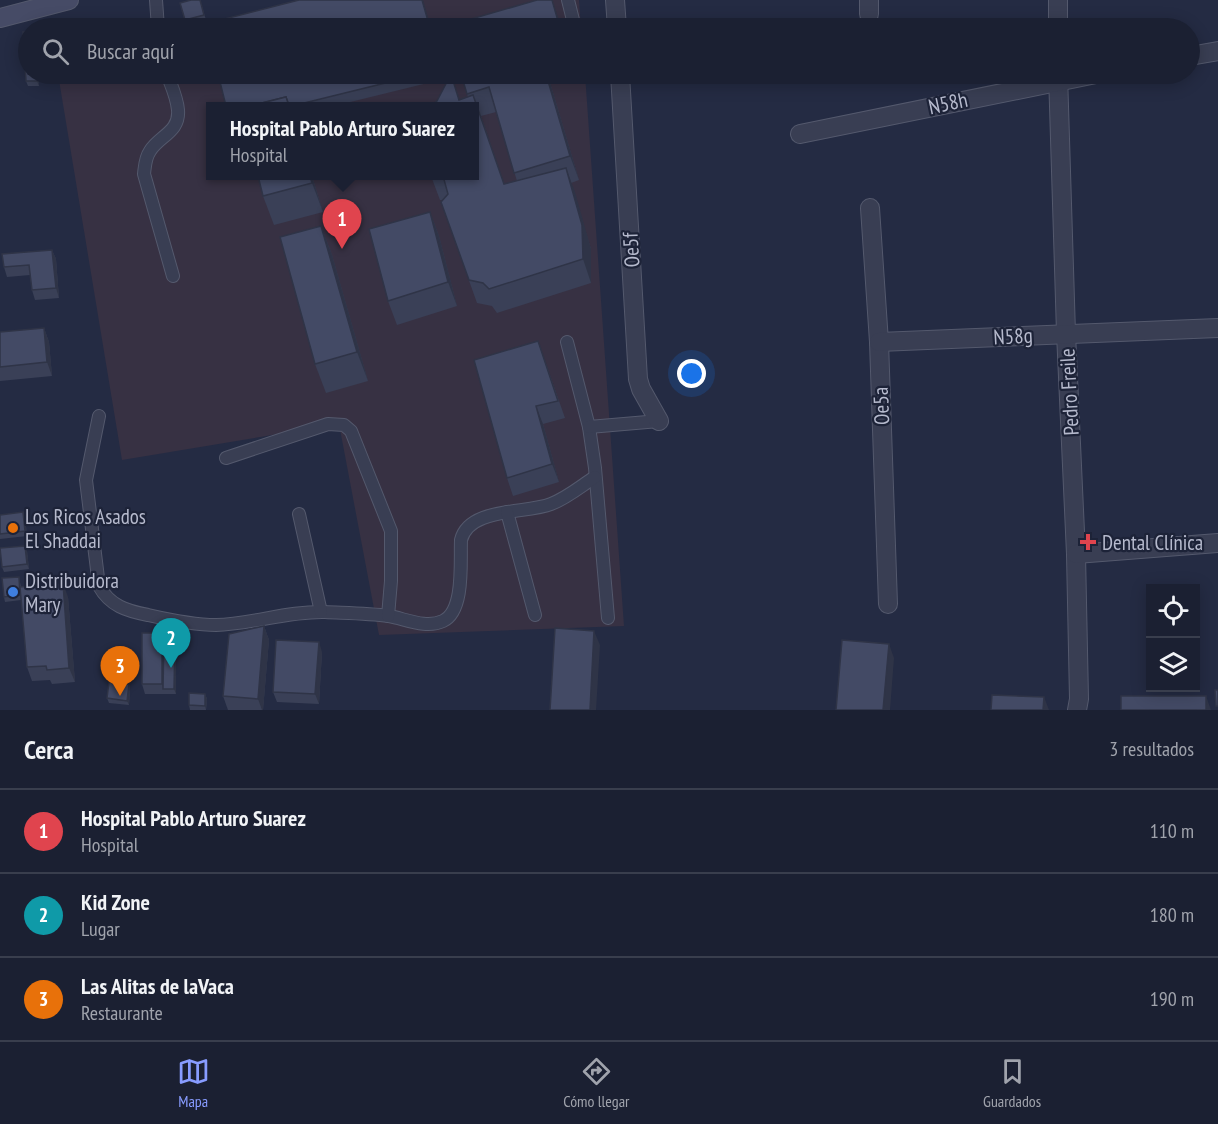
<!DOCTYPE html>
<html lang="es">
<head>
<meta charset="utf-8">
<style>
	:root { --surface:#1b2032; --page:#24283a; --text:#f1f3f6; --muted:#a0a3ac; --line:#393e4d; --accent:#889cff }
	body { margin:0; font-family:"PT Sans Narrow",sans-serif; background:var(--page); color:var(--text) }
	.controls { position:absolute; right:18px; bottom:18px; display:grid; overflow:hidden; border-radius:0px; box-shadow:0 3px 15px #0003 }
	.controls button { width:54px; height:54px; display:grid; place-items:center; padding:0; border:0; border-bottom:2px solid var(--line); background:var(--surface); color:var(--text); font:30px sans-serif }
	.you { position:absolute; left:692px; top:374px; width:21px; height:21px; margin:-15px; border:4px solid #fff; border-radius:50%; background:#1a73e8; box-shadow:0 0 0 9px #1a73e833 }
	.badge { display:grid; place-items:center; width:39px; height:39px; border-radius:50%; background:var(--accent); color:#fff; font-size:20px; font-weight:700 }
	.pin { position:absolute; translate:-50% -50px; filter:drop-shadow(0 2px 3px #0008) }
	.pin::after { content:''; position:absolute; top:32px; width:21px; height:18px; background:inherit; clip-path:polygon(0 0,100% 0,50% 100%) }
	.popup { position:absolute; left:206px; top:102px; width:273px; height:78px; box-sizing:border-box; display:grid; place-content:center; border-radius:0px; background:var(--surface); filter:drop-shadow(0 2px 4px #0005); font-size:20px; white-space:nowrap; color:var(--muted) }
	.popup b { font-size:22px; color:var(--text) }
	.popup::after { content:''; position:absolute; left:50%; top:100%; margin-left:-12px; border:12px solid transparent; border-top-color:var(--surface) }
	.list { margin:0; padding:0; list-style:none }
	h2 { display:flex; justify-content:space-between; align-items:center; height:78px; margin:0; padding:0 24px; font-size:26px }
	h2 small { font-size:20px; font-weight:400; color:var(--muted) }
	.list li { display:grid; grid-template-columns:39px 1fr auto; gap:18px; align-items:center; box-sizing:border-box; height:84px; padding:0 24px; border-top:2px solid var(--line) }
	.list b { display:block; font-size:22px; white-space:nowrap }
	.list p { margin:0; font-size:20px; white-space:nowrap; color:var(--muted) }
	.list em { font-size:20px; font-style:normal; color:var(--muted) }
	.icon { flex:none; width:33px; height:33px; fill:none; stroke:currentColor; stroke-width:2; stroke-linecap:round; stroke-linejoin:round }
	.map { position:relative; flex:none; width:1218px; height:710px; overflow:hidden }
	.search { position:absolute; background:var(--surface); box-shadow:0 3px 15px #0003; left:18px; right:18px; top:18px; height:66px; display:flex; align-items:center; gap:15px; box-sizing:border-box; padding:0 21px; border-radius:33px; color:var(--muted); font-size:22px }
	.sheet { height:330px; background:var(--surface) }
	nav { display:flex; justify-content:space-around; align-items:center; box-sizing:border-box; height:84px; border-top:2px solid var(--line); background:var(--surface); font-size:16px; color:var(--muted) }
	nav a { display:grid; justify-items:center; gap:3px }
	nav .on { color:var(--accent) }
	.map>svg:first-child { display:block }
	.medical { fill:#373143; fill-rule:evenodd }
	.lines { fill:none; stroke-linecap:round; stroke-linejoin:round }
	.lane-casing { stroke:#54596d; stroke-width:14 }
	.street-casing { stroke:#54596d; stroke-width:20 }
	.secondary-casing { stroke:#54596d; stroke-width:20 }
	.lane { stroke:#393e53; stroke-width:12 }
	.street { stroke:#393e53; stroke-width:18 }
	.secondary { stroke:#464b66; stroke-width:18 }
	.wall { fill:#3a4057; fill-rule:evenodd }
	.shaded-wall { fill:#2f3447 }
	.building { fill:#434a65; stroke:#2f3447; stroke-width:1.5 }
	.food-dot { fill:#e8710a; stroke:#1d2338; stroke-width:2 }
	.health-dot { fill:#e0444e; stroke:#1d2338; stroke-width:2 }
	.shop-dot { fill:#3f7fe0; stroke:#1d2338; stroke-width:2 }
	.labels { text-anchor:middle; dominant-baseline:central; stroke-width:4.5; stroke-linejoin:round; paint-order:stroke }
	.street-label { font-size:21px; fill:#b6bacd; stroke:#1d2338 }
	.poi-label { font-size:21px; fill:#b6bacd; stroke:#1d2338; text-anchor:start }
</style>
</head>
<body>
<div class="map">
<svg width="1218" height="710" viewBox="0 0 1218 710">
	<rect width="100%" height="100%" fill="#242b43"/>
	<g class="medical">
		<polygon points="301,0 579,0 581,28 193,28"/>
		<path d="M58 74H585L624 626 379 635 339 424 122 460ZM210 106H474V176H210Z"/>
	</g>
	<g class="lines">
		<g class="lane-casing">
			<g id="lane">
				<polyline points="156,0 158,28"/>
				<polyline points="568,0 574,24"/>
				<path d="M167 74C171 85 177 97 178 110 180 132 159 136 150 151 145 158 145 166 144 174L173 276"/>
				<polyline points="567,342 589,427 595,468 608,618"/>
				<path d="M99 416 86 480 99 586C110 606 127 611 148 615 170 620 193 625 216 625 252 624 288 611 325 612 346 613 368 613 389 616 406 619 426 629 443 621 465 611 460 561 461 540 469 507 526 514 551 504 567 498 581 486 595 477"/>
				<polyline points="589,427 659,421"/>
				<polyline points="226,458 328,424 344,425 351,431 391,531 391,581 388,616"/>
				<polyline points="507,512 535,615"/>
				<polyline points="299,514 321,612"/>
			</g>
		</g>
		<g class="street-casing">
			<g id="street">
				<polyline points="615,0 617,28"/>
				<polyline points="869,0 869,14"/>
				<polyline points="1058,0 1058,28"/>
				<polyline points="1190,56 1218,51"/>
				<polyline points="620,74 638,379 641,389 659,421"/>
				<polyline points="1058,74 1066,333 1076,554 1079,699 1077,710"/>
				<polyline points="800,134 1096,74"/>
				<polyline points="870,208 879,342 888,604"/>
				<polyline points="879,342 1218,328"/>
				<polyline points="1076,554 1218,543"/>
			</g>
		</g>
		<g class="secondary-casing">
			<polyline id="secondary" points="0,18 69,0"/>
		</g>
		<use href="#lane" class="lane"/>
		<use href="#street" class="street"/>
		<use href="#secondary" class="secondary"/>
	</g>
	<g class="wall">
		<polygon points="200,0 206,20 187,25 185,20"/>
		<polygon points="38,74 39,86 28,86 26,81"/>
		<polygon points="218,74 442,74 444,79 334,106 226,106"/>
		<path d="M461 74H566L549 79 579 180 571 183 591 249V283L497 313 492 306 477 303 441 202 443 200H440L431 176H474L460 99 468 97ZM496 112 517 181 504 184 481 116Z"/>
		<polygon points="312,176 323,212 274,225 263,196"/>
		<polygon points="430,212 439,236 457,306 397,325 388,301"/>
		<polygon points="321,226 332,255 368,381 326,393 315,364"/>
		<polygon points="52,250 56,259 59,298 35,300 32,290 30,275 7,277 4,267"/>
		<polygon points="44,328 49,342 52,376 0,381 0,329 0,332"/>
		<polygon points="538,341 565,418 543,424 559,482 513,496 507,478"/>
		<polygon points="0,515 25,517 27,536 0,539"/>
		<polygon points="25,546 27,551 29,569 4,572 2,567"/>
		<polygon points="19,577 21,587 68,597 75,682 52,684 50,680 32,681 27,667 21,600 5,602 4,597"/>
		<polygon points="264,626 269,640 263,710 228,710 223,696"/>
		<polygon points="164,637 175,638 176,643 176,694 145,694 142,684"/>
		<polygon points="322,652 319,704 277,702 273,692"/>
		<polygon points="129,684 130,689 129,705 109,703 107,698"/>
		<polygon points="205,694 207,699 206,710 190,710 189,705"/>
	</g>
	<g class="shaded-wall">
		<polygon points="422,0 423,0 431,28 430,28"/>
		<polygon points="552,0 559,20 562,28 560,28"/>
		<polygon points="37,74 38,74 39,86 37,81"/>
		<polygon points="546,74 547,74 549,79 579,180 570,156"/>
		<polygon points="566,168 575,192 591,249 591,283 583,259"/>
		<polygon points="310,176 312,176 323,212 312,183"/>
		<polygon points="430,212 439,236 457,306 448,282"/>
		<polygon points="321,226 332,255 368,381 357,352"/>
		<polygon points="52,250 56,259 59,298 56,288"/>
		<polygon points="44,328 49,342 52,376 47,362"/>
		<polygon points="536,406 543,424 559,482 552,464"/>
		<polygon points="23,512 25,517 27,536 25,531"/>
		<polygon points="25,546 27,551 29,569 27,564"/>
		<polygon points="63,583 68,597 75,682 69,668"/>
		<polygon points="264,626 269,640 263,710 262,710 258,699"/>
		<polygon points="594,631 600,645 596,710 590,710"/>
		<polygon points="162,633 166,642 163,689 162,684"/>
		<polygon points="175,638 176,643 176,694 174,689"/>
		<polygon points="319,642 322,652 319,704 315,694"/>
		<polygon points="889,644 894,658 890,710 883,710"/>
		<polygon points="129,684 130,689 129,705 127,701"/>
		<polygon points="205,694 207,699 206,710 205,706"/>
		<polygon points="1206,696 1211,710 1206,710"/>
		<polygon points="1044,697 1049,710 1043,710"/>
	</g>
	<g class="building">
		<polygon points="191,0 200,0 204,15 185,20 180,3"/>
		<polygon points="299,0 422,0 430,28 206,28 205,24"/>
		<polygon points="537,0 552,0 560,28 448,28 447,26"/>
		<polygon points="23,32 28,32 28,74 37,74 37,81 26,81"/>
		<polygon points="218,74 422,74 292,106 289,106 286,97 250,106 226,106"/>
		<polygon points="451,74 459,100 473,95 504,184 566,168 582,225 583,259 489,289 483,283 469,280 441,202 448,194 443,176 474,176 474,106 430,106 437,101"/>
		<polygon points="461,74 546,74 570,156 514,173 489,87 467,94"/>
		<polygon points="286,97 289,106 250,106"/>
		<polygon points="258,176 310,176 312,183 263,196"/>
		<polygon points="430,212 448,282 388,301 369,229"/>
		<polygon points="321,226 357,352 315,364 280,237"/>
		<polygon points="52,250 56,288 32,290 29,265 4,267 2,254"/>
		<polygon points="44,328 47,362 0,367 0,332"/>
		<polygon points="538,341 558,401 536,406 552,464 507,478 474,360"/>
		<polygon points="23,512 25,531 0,534 0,515"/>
		<polygon points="25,546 27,564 2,567 0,548"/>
		<polygon points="19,577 20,595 4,597 2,578"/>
		<polygon points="63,583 69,668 47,670 46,666 27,667 20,587"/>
		<polygon points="264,626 258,699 223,696 229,634"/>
		<polygon points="555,628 594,631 590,710 550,710"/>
		<rect x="142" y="633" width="20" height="51"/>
		<polygon points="164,637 175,638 174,689 163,689"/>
		<polygon points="276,640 319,642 315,694 273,692"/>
		<polygon points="842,640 889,644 883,710 836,710"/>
		<polygon points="109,682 129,684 127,701 107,698"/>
		<polygon points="1215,690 1218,690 1218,706 1216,706"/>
		<polygon points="189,693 205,694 205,706 189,705"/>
		<polygon points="992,695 1044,697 1043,710 991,710"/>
		<rect x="1121" y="696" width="85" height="14"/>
	</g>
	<circle class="food-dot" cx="13" cy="528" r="6"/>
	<path class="health-dot" d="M1085 533h6v6h6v6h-6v6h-6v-6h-6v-6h6z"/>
	<circle class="shop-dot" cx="13" cy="592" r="6"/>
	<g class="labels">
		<g class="street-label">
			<text transform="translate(948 103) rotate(-12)">N58h</text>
			<text transform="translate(631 250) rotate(-93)">Oe5f</text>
			<text transform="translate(1013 336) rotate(-3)">N58g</text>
			<text transform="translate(1069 392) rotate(-93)">Pedro Freile</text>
			<text transform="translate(881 406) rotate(-92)">Oe5a</text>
		</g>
		<g class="poi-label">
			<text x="25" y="516">Los Ricos Asados<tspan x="25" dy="24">El Shaddai</tspan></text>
			<text x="1102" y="542">Dental Clínica</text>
			<text x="25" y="580">Distribuidora<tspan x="25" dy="24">Mary</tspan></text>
		</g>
	</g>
</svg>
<div class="controls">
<button><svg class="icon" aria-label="locate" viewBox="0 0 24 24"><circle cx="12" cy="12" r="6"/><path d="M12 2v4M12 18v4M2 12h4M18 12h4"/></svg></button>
<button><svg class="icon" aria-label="layers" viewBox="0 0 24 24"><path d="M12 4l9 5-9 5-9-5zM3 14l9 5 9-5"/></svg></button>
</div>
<div class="you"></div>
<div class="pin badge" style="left:342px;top:249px;background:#e0444e">1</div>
<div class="popup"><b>Hospital Pablo Arturo Suarez</b>Hospital</div>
<div class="pin badge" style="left:171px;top:668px;background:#0f9aa8">2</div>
<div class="pin badge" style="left:120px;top:696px;background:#e8710a">3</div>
<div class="search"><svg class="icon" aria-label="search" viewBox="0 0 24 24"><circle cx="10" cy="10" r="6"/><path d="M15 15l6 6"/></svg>Buscar aquí</div>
</div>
<section class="sheet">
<h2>Cerca<small>3 resultados</small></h2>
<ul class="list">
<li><span class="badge" style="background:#e0444e">1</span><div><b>Hospital Pablo Arturo Suarez</b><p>Hospital</p></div><em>110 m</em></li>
<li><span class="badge" style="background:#0f9aa8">2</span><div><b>Kid Zone</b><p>Lugar</p></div><em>180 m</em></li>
<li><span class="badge" style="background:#e8710a">3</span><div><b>Las Alitas de laVaca</b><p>Restaurante</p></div><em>190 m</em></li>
</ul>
</section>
<nav>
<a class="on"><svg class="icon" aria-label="map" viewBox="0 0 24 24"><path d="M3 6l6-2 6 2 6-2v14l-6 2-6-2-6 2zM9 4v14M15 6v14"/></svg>Mapa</a>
<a><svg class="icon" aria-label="directions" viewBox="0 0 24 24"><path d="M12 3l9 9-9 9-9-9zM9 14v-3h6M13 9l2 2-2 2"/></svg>Cómo llegar</a>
<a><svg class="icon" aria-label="saved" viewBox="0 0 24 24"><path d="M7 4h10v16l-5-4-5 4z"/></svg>Guardados</a>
</nav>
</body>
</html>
